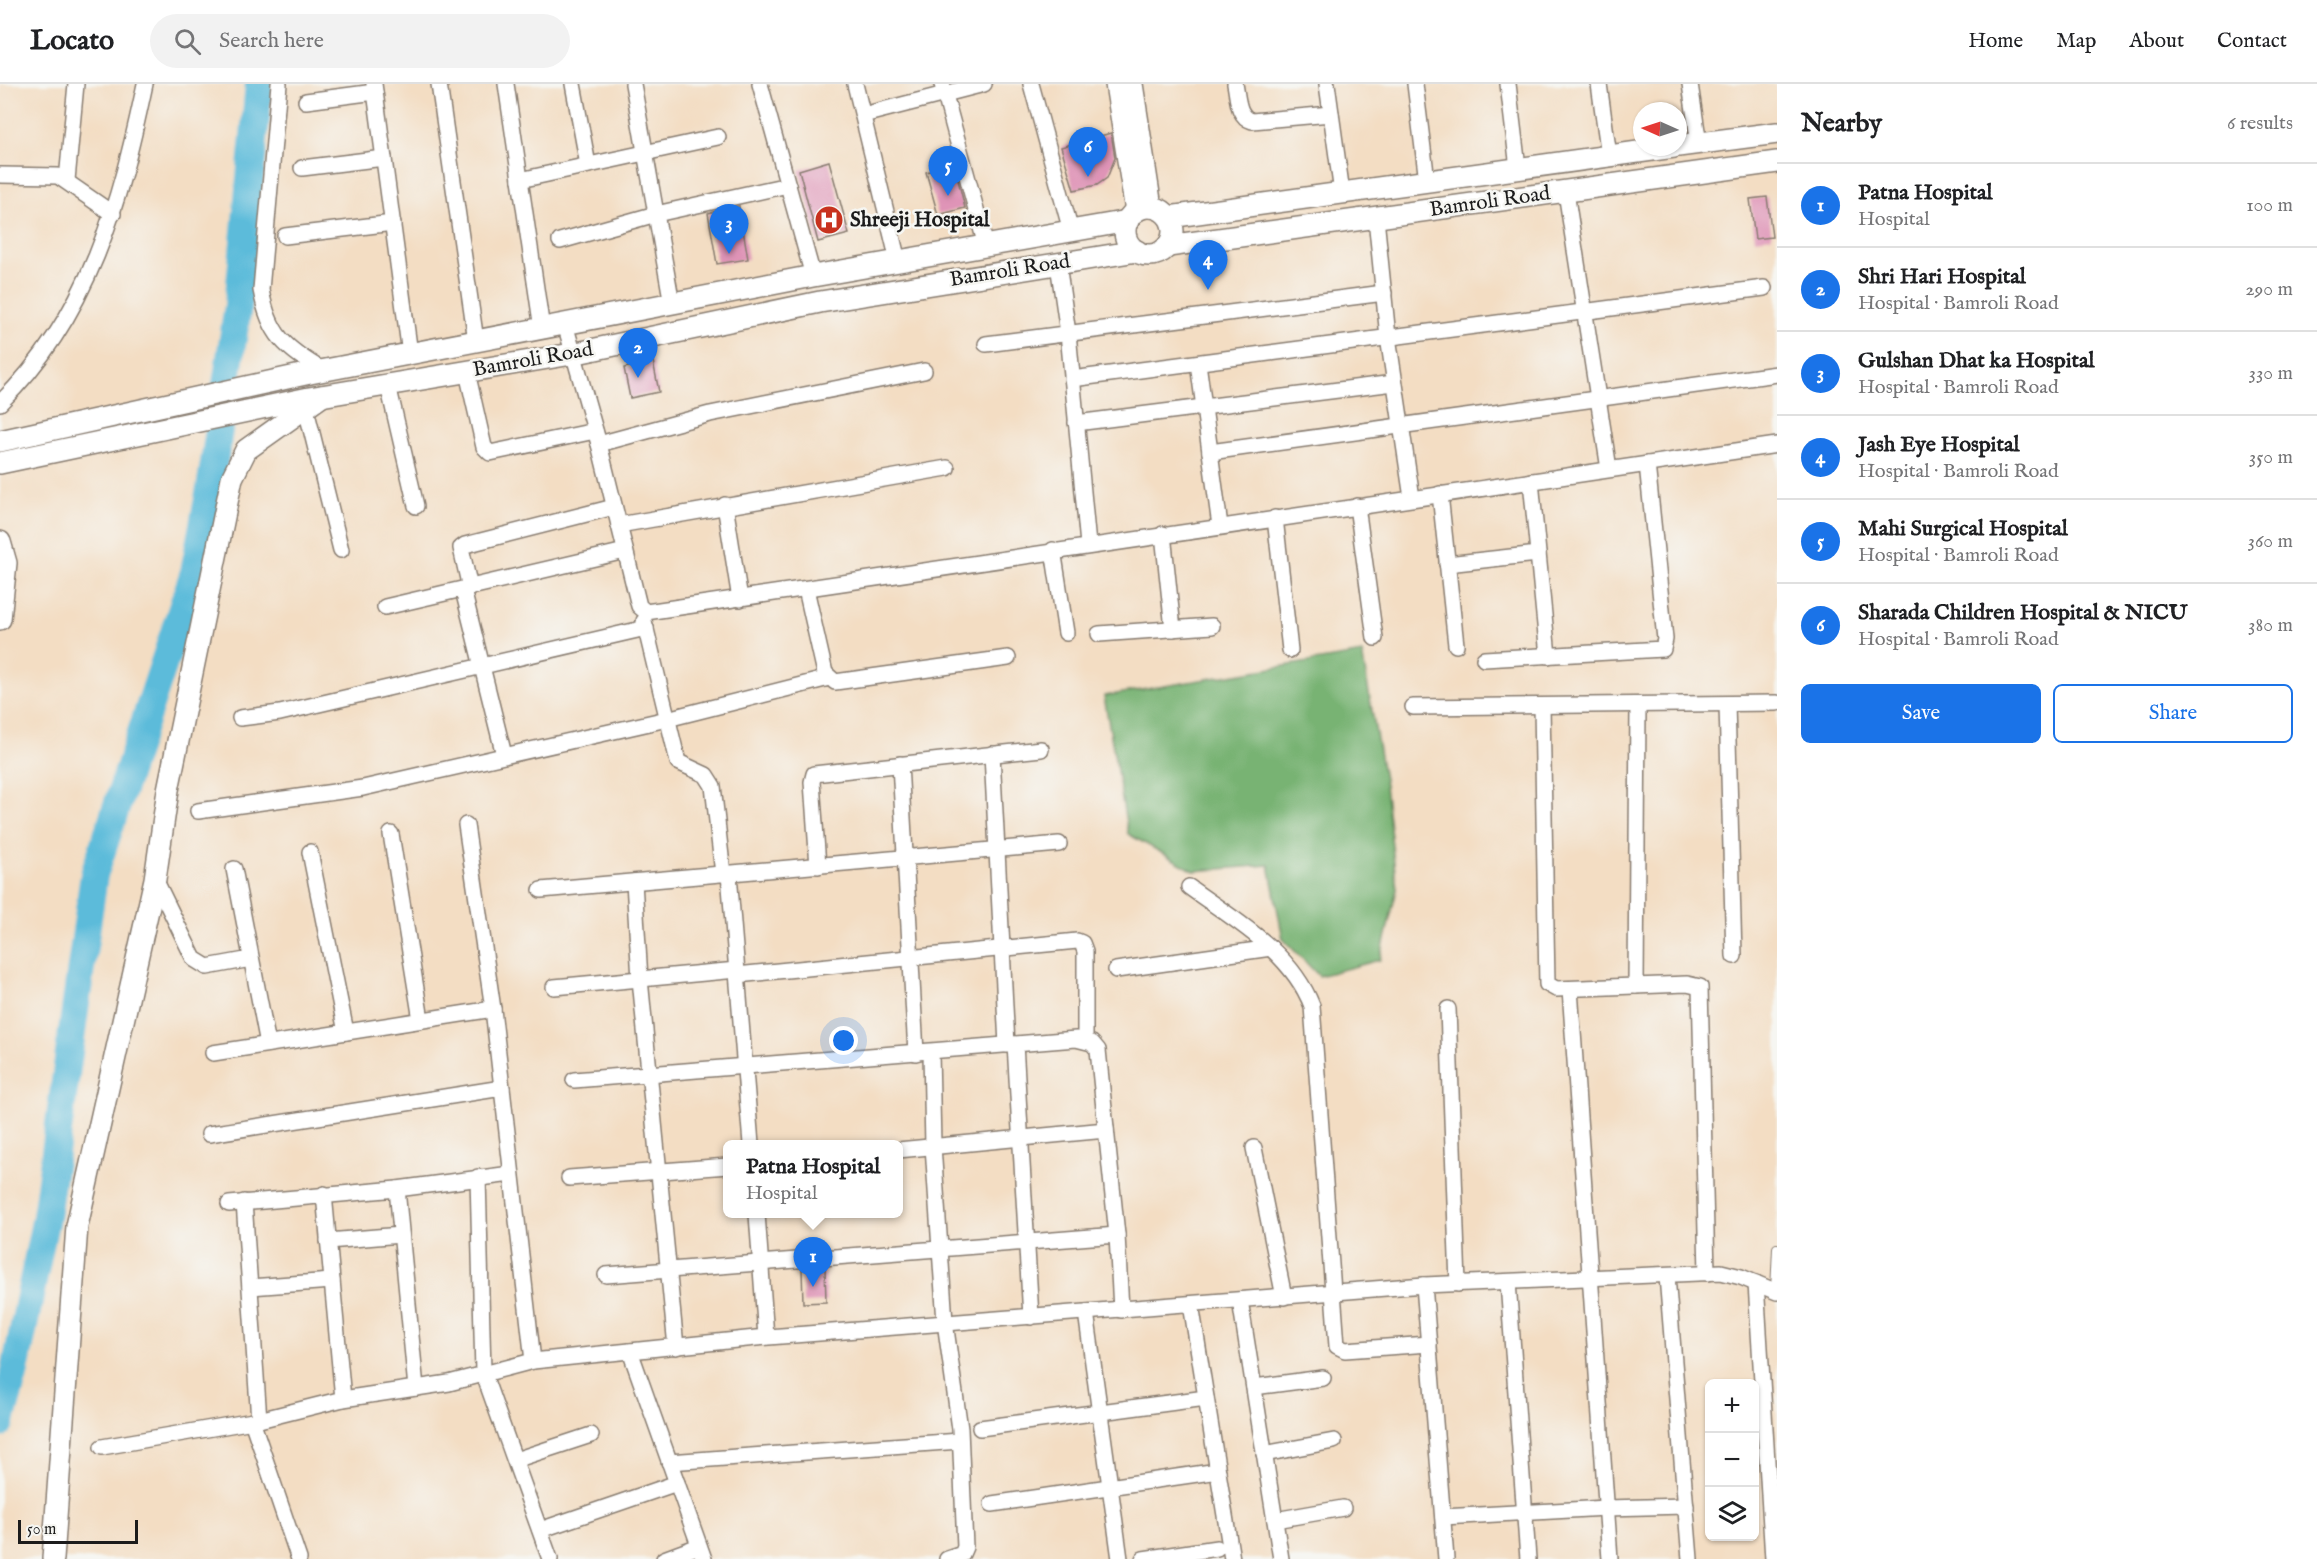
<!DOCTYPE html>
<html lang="en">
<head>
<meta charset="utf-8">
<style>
	:root { --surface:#fff; --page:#f2f2f2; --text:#202124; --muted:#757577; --line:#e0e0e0; --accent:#1a73e8 }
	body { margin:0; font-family:"IM FELL English",serif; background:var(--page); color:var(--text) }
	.controls { position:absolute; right:18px; bottom:18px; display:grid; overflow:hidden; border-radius:9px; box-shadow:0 2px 4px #0004 }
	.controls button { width:54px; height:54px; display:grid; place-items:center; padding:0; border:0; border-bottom:2px solid var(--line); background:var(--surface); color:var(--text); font:30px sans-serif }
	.compass { position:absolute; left:1633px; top:18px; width:54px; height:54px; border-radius:50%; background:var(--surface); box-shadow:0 2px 4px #0004; rotate:273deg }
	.scale { position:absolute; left:18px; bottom:15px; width:120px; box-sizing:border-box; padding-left:6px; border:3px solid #1c1c1c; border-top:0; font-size:16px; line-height:21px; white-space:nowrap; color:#1c1c1c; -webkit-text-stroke:4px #f6f6f2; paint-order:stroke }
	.you { position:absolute; left:844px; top:957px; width:21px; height:21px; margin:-15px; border:4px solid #fff; border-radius:50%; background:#1a73e8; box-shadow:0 0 0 9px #1a73e833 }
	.badge { display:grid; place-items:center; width:39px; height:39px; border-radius:50%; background:var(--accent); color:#fff; font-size:20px; font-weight:700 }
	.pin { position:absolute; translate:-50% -50px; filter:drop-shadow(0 2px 3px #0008) }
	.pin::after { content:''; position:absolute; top:32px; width:21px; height:18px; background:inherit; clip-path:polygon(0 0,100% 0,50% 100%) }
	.popup { position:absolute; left:723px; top:1056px; width:180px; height:78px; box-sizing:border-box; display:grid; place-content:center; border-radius:9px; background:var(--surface); filter:drop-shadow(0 2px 4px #0005); font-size:20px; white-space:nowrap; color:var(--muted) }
	.popup b { font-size:22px; color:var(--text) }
	.popup::after { content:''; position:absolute; left:50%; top:100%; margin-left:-12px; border:12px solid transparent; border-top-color:var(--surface) }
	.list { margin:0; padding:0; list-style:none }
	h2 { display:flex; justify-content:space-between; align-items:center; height:78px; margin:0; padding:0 24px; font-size:26px }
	h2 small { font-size:20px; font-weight:400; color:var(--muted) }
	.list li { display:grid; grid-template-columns:39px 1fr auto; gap:18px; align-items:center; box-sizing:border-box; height:84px; padding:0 24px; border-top:2px solid var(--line) }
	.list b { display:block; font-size:22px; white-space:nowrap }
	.list p { margin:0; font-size:20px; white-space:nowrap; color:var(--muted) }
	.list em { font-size:20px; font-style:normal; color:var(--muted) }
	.actions { display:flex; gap:12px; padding:18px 24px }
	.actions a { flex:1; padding:14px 0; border:2px solid var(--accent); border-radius:9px; text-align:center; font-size:21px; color:var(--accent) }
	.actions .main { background:var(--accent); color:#fff }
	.icon { flex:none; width:33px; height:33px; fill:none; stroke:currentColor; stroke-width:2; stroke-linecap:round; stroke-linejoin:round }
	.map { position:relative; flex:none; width:1777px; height:1475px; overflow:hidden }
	header { display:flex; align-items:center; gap:36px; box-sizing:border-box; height:84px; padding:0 30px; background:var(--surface); border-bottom:2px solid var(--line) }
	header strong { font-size:28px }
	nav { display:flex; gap:33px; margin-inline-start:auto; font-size:21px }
	.search { width:420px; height:54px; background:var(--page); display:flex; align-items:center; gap:15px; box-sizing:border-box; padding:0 21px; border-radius:33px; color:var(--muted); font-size:22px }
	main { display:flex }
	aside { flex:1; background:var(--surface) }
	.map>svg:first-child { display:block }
	.forest { fill:#78b373; stroke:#4a6848; stroke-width:1.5 }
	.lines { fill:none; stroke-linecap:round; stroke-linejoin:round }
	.river { stroke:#5cbbda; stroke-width:28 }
	.building { fill:#df94b7 }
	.lane-casing { stroke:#887c70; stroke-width:10 }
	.street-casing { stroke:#887c70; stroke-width:18 }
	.secondary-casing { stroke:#887c70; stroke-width:24 }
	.lane { stroke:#fff; stroke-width:8 }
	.street { stroke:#fff; stroke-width:15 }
	.secondary { stroke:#fff; stroke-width:21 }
	.labels { text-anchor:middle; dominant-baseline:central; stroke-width:5; stroke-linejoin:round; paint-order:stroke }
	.street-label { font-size:21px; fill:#1c1c1c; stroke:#f6f6f2 }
	.poi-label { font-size:21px; font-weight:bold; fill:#1c1c1c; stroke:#f6f6f2; text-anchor:start }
</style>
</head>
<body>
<header>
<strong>Locato</strong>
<div class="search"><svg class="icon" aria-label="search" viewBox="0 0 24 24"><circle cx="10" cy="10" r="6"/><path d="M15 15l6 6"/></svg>Search here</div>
<nav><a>Home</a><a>Map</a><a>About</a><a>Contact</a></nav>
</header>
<main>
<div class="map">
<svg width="1777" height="1475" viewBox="0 0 1777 1475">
	<rect width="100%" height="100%" fill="#f6f6f2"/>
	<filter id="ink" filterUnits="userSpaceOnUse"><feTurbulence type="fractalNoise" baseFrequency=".0167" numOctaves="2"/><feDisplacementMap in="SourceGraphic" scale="12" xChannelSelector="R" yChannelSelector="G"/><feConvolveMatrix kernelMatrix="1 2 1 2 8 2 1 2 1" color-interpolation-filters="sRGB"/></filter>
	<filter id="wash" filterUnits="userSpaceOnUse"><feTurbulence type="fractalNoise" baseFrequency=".008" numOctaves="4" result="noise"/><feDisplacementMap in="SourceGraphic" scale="24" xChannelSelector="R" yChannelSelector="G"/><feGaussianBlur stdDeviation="1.35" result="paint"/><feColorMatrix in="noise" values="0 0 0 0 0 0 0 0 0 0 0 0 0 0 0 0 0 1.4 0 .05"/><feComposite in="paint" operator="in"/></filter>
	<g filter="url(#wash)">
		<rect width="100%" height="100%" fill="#f3ddc3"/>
		<polygon class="forest" points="1362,569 1385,701 1397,805 1380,876 1319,892 1283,855 1269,781 1194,787 1128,750 1104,612"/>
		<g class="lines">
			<polyline class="river" points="0,1340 14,1291 46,1133 94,791 194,488 210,405 238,222 259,0"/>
		</g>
		<g id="blocks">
			<g class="building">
				<polygon points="1111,49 1115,74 1107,94 1097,101 1074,106 1061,63"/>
				<polygon points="829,77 849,150 818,158 799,86"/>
				<polygon points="954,80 965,124 938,131 926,88"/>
				<polygon points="1767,113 1772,153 1755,155 1750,115"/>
				<polygon points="739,122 748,175 717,180 708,129"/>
				<polygon points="653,277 659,308 630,314 624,284"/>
				<polygon points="825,1184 826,1218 803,1219 802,1185"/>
			</g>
		</g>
	</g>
	<g filter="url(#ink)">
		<use href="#blocks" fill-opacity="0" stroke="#887c70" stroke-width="1.5"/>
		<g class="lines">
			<g class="lane-casing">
				<polyline id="lane" points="1775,1207 1777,1164"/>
			</g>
			<g class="street-casing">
				<g id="street">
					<path d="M279 0 261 206C269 251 285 264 324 287"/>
					<polyline points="374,0 410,270"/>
					<polyline points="439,0 476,257"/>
					<polyline points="506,0 542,245"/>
					<polyline points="573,0 588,81"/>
					<polyline points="633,0 672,220"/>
					<polyline points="760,0 813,192"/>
					<polyline points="855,0 898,177"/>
					<polyline points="942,0 986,162"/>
					<polyline points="1031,0 1071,147"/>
					<path d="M1235 0C1238 14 1237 32 1252 37L1331 30"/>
					<polyline points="1327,0 1342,109"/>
					<polyline points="1415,0 1427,97"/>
					<polyline points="1508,0 1518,84"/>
					<polyline points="1599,0 1609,72"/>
					<polyline points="1690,0 1699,60"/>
					<polyline points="306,17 375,8"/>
					<polyline points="863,31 984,0"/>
					<polyline points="302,84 384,74"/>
					<polyline points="0,91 58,92 113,130"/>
					<polyline points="67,96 76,0"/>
					<polyline points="520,96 718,53"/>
					<polyline points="1566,108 1609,385"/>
					<polyline points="1376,134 1388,253 1412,414"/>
					<polyline points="285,152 393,139"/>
					<polyline points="560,157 656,130 788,101"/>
					<polyline points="1058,180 1068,249 1088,461"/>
					<polyline points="565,240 599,360 639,522 646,528 1777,361"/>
					<polyline points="986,260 1384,209"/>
					<polyline points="1198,279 1220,442"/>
					<polyline points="467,288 484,363 490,369 595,347"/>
					<polyline points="1072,295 1764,204"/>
					<polyline points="388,301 416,422"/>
					<path d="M0 319C89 233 120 118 145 0"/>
					<polyline points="306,325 341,466"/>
					<polyline points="1076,339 1394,299"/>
					<polyline points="599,360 710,330 924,287"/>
					<polyline points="1210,368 1777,290"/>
					<polyline points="1531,397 1548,572"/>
					<polyline points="1440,410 1456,561"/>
					<polyline points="725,421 740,515"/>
					<polyline points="1357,422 1375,554"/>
					<polyline points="1275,434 1290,566"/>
					<polyline points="619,441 947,384"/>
					<polyline points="1163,450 1173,545"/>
					<polyline points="1053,466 1066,549"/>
					<polyline points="1447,480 1538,470"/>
					<polyline points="470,504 461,464 465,461 614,423"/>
					<polyline points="806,505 825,589 835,598 1008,574"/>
					<polyline points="463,506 504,671"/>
					<polyline points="385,523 625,467"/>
					<polyline points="644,537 678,678 706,691 713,702 723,790"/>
					<polyline points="1099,550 1212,542"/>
					<polyline points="1484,575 1663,565 1665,555 1647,380"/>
					<polyline points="1727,620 1734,872"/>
					<polyline points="1542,622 1547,900 1556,905 1687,900 1700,903 1707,1189"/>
					<polyline points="1413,623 1777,619"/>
					<polyline points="240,634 280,629 646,544"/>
					<polyline points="992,670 1007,961"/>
					<polyline points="900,680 916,969"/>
					<polyline points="198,727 363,704 667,635 829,594"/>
					<polyline points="466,741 493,925 533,1277"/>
					<polyline points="391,750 421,936"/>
					<polyline points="310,768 346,948"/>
					<polyline points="818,782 812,698 814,690 1041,665"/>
					<polyline points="234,785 268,960"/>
					<polyline points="729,790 751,1060"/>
					<polyline points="155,795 194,875 207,883 251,875"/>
					<polyline points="634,798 640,895 676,1263"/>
					<path d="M1189 803C1234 836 1291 867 1312 922L1337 1262 1345 1266 1429 1260"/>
					<polyline points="541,806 1059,760"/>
					<polyline points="1116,886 1271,864"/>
					<polyline points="737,891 1077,857 1082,859 1085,867 1085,956"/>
					<polyline points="1636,902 1638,621"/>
					<polyline points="554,903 737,886"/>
					<polyline points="1570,905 1610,1475"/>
					<polyline points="1448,925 1458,1200"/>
					<polyline points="1015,960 1031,1233"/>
					<polyline points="213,969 493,925"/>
					<polyline points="931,969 933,1062 945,1238 960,1345 965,1463 962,1470 947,1475"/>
					<polyline points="574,996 1076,955 1092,959 1098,966 1117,1151 1121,1226"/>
					<polyline points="209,1050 502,1004"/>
					<polyline points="1254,1064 1284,1213"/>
					<polyline points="898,1066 1106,1046"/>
					<polyline points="478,1093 483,1288 550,1475"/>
					<polyline points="569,1094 728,1082"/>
					<polyline points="397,1105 416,1304"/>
					<polyline points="324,1110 343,1315"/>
					<polyline points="244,1118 259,1336"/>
					<polyline points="229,1120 397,1105 511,1090"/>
					<polyline points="757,1130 766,1253"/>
					<polyline points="328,1157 401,1151"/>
					<polyline points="606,1191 1117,1151"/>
					<polyline points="1667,1192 1690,1475"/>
					<polyline points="1508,1198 1528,1475"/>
					<polyline points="1756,1199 1773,1475"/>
					<polyline points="1424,1201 1446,1475"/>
					<polyline points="250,1203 332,1197"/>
					<polyline points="1240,1216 1281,1475"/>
					<polyline points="1191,1220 1232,1475"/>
					<polyline points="1086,1228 1120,1475"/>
					<polyline points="630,1267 704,1475"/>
					<polyline points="1254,1303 1323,1294"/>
					<polyline points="252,1337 299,1475"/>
					<polyline points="980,1344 1206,1314"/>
					<polyline points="102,1363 259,1336 343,1315 449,1299 533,1277 756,1254 1424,1201 1721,1188 1741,1193 1777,1208"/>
					<polyline points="1264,1370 1334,1357"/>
					<polyline points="515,1376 591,1351"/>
					<polyline points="669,1378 960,1357"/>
					<polyline points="992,1420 1218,1387"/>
					<polyline points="1443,1433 1606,1424 1686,1422"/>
					<polyline points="1275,1436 1343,1424"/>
					<polyline points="540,1446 677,1399"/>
					<polyline points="664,1475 699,1462"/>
					<polyline points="1143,1475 1217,1464"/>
				</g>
			</g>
			<g class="secondary-casing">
				<g id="secondary">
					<polyline points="1116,0 1136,127"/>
					<polyline points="1132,0 1151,123"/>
					<polyline points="1678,62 1777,49"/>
					<circle cx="1149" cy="147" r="24"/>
					<polyline points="1169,133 1674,63"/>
					<polyline points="1168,162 1777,78"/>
					<polyline points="0,357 310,289 813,192 1128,137"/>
					<polyline points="0,379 309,314 572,270 820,218 1137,167"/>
					<polyline points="0,458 6,479 0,535"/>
					<polyline points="53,1475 77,1142 155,795 168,706 232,394 246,366 322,312"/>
				</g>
			</g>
			<use href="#lane" class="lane"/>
			<use href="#street" class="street"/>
			<use href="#secondary" class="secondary"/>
		</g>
	</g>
	<defs>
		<g id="hospital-disc" transform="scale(1.5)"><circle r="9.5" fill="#c8321e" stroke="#f6f6f2"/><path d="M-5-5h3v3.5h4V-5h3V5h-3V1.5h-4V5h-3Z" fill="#fff"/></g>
	</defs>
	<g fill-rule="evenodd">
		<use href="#hospital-disc" x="829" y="136"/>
	</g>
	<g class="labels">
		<g class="street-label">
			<text transform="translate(1490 118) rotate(-8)">Bamroli Road</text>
			<text transform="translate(1010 187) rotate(-9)">Bamroli Road</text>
			<text transform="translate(533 276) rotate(-10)">Bamroli Road</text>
		</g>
		<g class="poi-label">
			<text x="850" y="136">Shreeji Hospital</text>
		</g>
	</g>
</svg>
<div class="controls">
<button>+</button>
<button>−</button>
<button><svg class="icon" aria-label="layers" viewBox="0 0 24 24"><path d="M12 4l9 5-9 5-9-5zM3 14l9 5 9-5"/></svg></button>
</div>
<svg class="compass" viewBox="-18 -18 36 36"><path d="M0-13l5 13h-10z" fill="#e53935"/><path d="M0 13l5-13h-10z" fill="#757577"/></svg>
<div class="scale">50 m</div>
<div class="you"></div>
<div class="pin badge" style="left:813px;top:1203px">1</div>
<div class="popup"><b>Patna Hospital</b>Hospital</div>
<div class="pin badge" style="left:638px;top:294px">2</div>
<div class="pin badge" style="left:729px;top:170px">3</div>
<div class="pin badge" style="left:1208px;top:206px">4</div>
<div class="pin badge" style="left:948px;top:112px">5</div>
<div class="pin badge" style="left:1088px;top:93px">6</div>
</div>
<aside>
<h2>Nearby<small>6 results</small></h2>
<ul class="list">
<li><span class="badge">1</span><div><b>Patna Hospital</b><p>Hospital</p></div><em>100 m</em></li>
<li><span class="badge">2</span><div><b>Shri Hari Hospital</b><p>Hospital · Bamroli Road</p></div><em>290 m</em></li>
<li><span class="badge">3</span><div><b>Gulshan Dhat ka Hospital</b><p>Hospital · Bamroli Road</p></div><em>330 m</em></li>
<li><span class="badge">4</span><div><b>Jash Eye Hospital</b><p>Hospital · Bamroli Road</p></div><em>350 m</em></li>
<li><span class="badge">5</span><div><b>Mahi Surgical Hospital</b><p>Hospital · Bamroli Road</p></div><em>360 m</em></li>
<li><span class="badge">6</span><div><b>Sharada Children Hospital &amp; NICU</b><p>Hospital · Bamroli Road</p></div><em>380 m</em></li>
</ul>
<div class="actions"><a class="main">Save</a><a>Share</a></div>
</aside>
</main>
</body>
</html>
